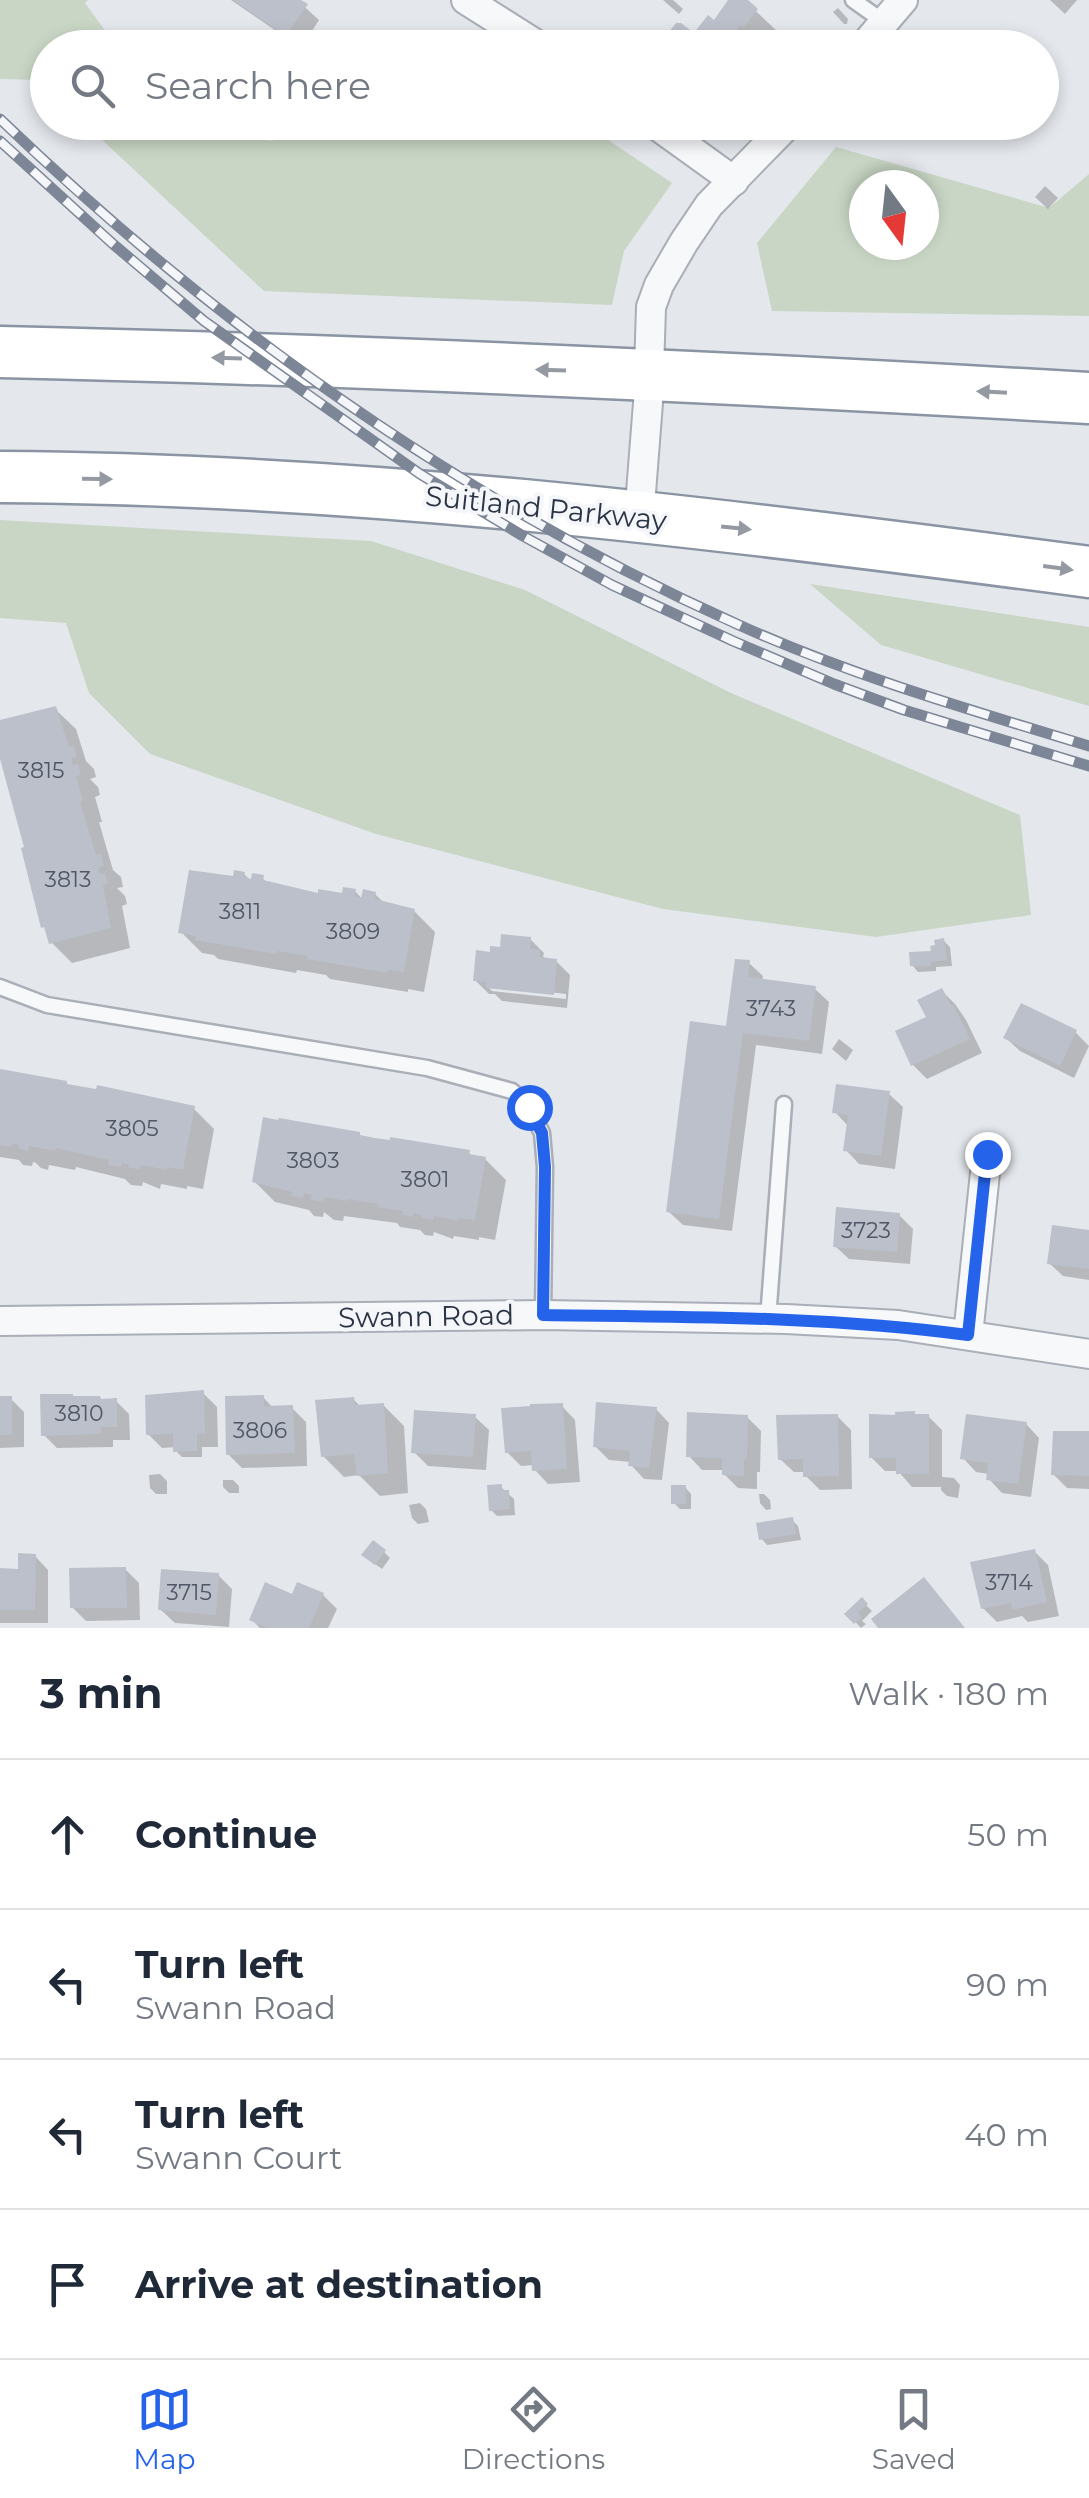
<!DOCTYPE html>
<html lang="en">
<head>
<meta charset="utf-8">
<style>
	:root { --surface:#fff; --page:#f6f6f7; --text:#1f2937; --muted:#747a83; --line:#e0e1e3; --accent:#2563eb }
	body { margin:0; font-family:Montserrat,sans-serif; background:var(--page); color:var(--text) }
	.compass { position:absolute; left:849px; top:170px; width:90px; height:90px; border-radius:50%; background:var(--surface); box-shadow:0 5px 15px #0003; rotate:165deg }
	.stop { position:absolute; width:30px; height:30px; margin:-22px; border:8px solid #2563eb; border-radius:50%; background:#fff }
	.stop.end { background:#2563eb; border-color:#fff; box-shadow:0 2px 10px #0008 }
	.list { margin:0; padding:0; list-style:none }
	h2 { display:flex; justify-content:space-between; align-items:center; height:130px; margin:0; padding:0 40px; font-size:42px }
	h2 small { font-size:32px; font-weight:400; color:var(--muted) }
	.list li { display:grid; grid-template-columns:65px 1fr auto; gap:30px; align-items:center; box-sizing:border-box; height:150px; padding:0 40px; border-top:2px solid var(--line) }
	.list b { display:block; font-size:38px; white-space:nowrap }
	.list p { margin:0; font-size:32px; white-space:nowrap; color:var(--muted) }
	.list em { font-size:32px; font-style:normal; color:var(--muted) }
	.icon { flex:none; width:55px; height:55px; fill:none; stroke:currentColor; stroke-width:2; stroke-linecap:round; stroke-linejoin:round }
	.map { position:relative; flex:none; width:1089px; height:1628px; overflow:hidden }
	.search { position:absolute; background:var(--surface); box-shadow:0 5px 15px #0003; left:30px; right:30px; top:30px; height:110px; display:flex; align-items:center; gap:25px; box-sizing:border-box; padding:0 35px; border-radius:55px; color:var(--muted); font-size:38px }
	.sheet { height:730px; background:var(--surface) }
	nav { display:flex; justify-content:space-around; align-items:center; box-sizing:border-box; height:140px; border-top:2px solid var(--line); background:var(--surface); font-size:28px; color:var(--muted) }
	nav a { display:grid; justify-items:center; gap:5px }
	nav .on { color:var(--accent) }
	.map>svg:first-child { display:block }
	.green { fill:#c9d6c5; fill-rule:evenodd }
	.shadow { fill:#0003; fill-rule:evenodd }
	.building { fill:#bbc0ca }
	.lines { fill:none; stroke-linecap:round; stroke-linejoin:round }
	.lane-casing { stroke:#a9aeb7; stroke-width:19 }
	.street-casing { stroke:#a9aeb7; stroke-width:32 }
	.highway-casing { stroke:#8b94a3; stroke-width:55 }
	.lane { stroke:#f7f8fa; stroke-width:14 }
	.street { stroke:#f7f8fa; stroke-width:28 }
	.highway { stroke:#fff; stroke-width:50 }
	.rail-casing { stroke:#7d8696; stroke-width:11 }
	.rail { stroke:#f4f6f9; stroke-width:8; stroke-dasharray:22; stroke-linecap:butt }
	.oneway { fill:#959aa2 }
	.route { stroke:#2563eb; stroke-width:12 }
	.labels { text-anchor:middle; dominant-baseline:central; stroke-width:8; stroke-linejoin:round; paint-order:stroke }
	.number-label { font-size:22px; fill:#4f5766 }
	.street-label { font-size:28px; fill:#2b3445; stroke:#f4f6f9 }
</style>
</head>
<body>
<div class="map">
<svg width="1089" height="1628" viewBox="0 0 1089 1628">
	<rect width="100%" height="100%" fill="#e4e7ec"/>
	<g class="green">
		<polygon points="0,0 88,0 85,3 117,47 48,48 47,88 39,80 0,79"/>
		<polygon points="84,123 195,123 272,141 302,123 583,123 672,183 624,251 612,305 264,291"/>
		<path d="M836 147 1049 208 1089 174V316L772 311 757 243ZM864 185H924V245H864Z"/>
		<polygon points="0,520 371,541 525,590 731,693 1020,815 1031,915 876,937 663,909 376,834 150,754 89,693 66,623 0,618"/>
		<polygon points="810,584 1089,627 1089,706 881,645"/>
	</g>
	<g class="shadow">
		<polygon points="231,0 297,0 319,20 301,48"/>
		<polygon points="663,0 673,0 683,9 679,14"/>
		<polygon points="732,0 744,0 777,31 765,47 762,44 759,48 684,48 695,37 714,24"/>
		<polygon points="1050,0 1077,0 1065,14"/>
		<polygon points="838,8 848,19 847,24 844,24 833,12"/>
		<polygon points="1045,186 1058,198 1048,209 1035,197"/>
		<polygon points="55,709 76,729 86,761 94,769 96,777 90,779 98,787 100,795 95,797 102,822 99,822 113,870 121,877 123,887 117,888 125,896 127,904 122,906 130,948 72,963 51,942 0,742 0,722"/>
		<polygon points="244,874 253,883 262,878 269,884 320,896 344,896 355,891 363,900 375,894 385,904 414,911 435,932 424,992 408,989 408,992 330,979 326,975 297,970 296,973 218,959 214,955 202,953 181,932 236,879"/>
		<path d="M530 939 544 953 543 956 547 960 556 961 570 975 567 1008 502 1001 495 994H489L475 980 492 954ZM486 985 566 994V999L492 991Z"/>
		<polygon points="944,941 950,947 952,966 936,967 936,971 918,972 912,965 933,953"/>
		<polygon points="749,963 763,976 762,982 815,989 829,1002 822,1054 756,1045 732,1231 683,1225 669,1212"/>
		<polygon points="942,991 955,1004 966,1020 982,1053 927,1079 913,1065 929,1018"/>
		<polygon points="1075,1032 1089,1046 1074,1078 1020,1051 1006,1038"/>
		<polygon points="839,1039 853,1050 846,1061 832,1049"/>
		<polygon points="0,1071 69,1087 193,1108 214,1129 203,1189 187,1186 187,1189 161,1184 160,1189 143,1182 142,1186 131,1185 125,1179 76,1167 75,1170 49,1165 48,1170 41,1168 36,1163 33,1162 32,1166 23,1165 19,1160 0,1157"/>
		<polygon points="889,1094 903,1107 895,1169 859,1164 846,1150 849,1127 835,1112"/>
		<polygon points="363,1138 469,1153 473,1157 485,1159 506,1180 495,1240 479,1237 479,1240 454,1236 453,1239 434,1232 433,1236 425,1235 420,1230 400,1227 397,1223 344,1216 343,1221 334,1220 324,1212 323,1217 314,1216 309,1210 275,1202 254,1181"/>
		<polygon points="899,1215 913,1229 910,1264 849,1259 835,1246"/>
		<polygon points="1089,1233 1089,1280 1063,1276 1049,1263"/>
		<polygon points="203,1393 217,1407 218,1447 202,1447 202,1457 182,1457 176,1451 176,1447 162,1448 148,1434"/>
		<polygon points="263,1397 274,1409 292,1408 306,1422 307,1466 242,1468 228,1454"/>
		<polygon points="0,1398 11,1399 24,1412 24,1447 0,1448"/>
		<polygon points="353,1399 361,1407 383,1405 404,1426 408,1493 380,1496 359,1475 344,1477 323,1456"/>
		<polygon points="102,1401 116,1401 129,1414 130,1440 113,1440 113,1447 57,1448 44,1435"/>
		<polygon points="562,1406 575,1420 580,1482 548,1484 535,1470 534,1465 521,1466 507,1452"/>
		<polygon points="656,1409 669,1423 662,1480 644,1479 631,1465 631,1462 609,1460 595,1446"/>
		<polygon points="837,1416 851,1430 852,1489 820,1490 806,1476 806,1472 794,1472 780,1459"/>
		<polygon points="928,1416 942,1430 942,1477 954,1478 960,1485 958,1498 947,1496 941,1490 941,1487 912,1487 898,1471 885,1471 871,1457"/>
		<polygon points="475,1417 489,1430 486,1470 428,1466 414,1452"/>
		<polygon points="747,1417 761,1431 760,1472 757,1472 757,1489 738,1488 724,1474 724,1470 702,1470 689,1456"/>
		<polygon points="1026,1424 1039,1438 1031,1497 1002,1493 989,1479 989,1474 976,1472 963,1458"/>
		<polygon points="1089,1435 1089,1489 1067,1488 1053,1474"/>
		<polygon points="160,1474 167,1481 167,1494 156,1494 150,1488 149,1475"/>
		<polygon points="223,1480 233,1480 239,1486 239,1493 229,1493 223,1487"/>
		<polygon points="501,1487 514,1499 515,1515 497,1516 491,1510"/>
		<polygon points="685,1487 691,1494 691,1509 680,1509 674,1503"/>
		<polygon points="759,1494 764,1494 770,1500 771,1509 766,1510 760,1503"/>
		<polygon points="420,1503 426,1509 429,1522 418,1524 412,1518 409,1505"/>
		<polygon points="792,1520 798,1526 801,1540 767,1545 761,1538"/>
		<polygon points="1034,1551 1048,1565 1059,1616 1028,1622 1022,1616 997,1622 983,1608"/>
		<polygon points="384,1552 390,1558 382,1569 371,1561"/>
		<polygon points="35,1556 48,1570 48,1623 0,1623 0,1571 20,1571"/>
		<polygon points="125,1569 139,1583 140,1620 86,1621 72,1607"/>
		<polygon points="218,1575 232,1589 229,1627 175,1623 161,1610"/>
		<polygon points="299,1585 323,1595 337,1609 328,1628 260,1628 252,1620 293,1597"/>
		<polygon points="862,1601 872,1611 862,1621 866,1624 861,1628 848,1614"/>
	</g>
	<g class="building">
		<polygon points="233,0 301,0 308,4 286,36"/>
		<polygon points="728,0 748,0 758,9 744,27 740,25 737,30 759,48 682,48 671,38 669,32 676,23 681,23 694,33 708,15 714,20"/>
		<polygon points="962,30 982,48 946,48"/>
		<polygon points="56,706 69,747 74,745 77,757 71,758 73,765 78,764 81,775 76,776 83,801 80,802 96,855 101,854 104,866 98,868 100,874 105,873 108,884 103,885 111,928 49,944 44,927 41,928 21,848 24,847 0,759 0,720"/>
		<polygon points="189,870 233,876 234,870 245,872 244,877 251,879 252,873 264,875 263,880 318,893 318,889 342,893 343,887 356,889 355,897 361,898 363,889 376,892 375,899 415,909 404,972 388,970 388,973 307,959 307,956 277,951 276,954 195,940 196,936 178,933"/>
		<polygon points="501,934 531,937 530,949 540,950 540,957 557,959 554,995 486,988 486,982 473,981 476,950 490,952 490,946 500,947"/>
		<polygon points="944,938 947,960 931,962 931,966 910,966 909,952 931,951 930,946 935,945 934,940"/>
		<polygon points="735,959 750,960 748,977 816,986 809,1041 743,1033 719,1219 666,1212 690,1021 726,1026"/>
		<polygon points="942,988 951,1005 953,1004 970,1039 911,1066 895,1031 926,1017 917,1000"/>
		<polygon points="1021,1003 1077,1030 1060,1066 1003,1038"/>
		<polygon points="0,1069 67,1081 67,1084 96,1089 97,1085 195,1106 183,1170 167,1167 167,1170 141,1165 140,1170 128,1167 129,1164 122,1163 121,1167 108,1165 109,1160 56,1148 55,1151 29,1146 28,1151 18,1148 19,1145 13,1143 12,1147 0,1145"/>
		<polygon points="836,1084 890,1091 881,1156 843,1151 848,1115 832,1113"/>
		<polygon points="263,1117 278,1120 279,1118 360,1132 360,1135 375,1138 390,1140 390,1137 470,1150 469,1154 486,1157 475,1220 459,1218 459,1221 434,1216 433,1220 422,1218 422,1215 414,1213 413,1217 402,1215 402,1211 377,1207 378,1204 348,1199 347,1201 324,1197 323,1202 311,1200 312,1195 304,1193 303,1198 291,1196 292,1192 252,1182"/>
		<polygon points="836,1207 900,1213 897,1252 833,1247"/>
		<polygon points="1052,1225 1089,1230 1089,1269 1047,1264"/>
		<polygon points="204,1390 205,1434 197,1434 197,1451 173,1452 173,1434 146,1435 145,1395"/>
		<polygon points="40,1394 73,1394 73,1396 100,1396 101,1399 117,1398 117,1427 101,1427 101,1434 41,1436"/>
		<polygon points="264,1395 264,1406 293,1405 295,1453 226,1455 225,1396"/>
		<rect x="0" y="1396" width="12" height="39"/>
		<polygon points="354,1397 355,1405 384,1403 388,1473 357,1476 354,1454 321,1457 315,1400"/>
		<polygon points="596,1402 657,1407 649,1468 628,1466 630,1451 593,1447"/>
		<polygon points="563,1403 567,1469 532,1471 531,1451 505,1453 501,1408 530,1406 530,1404"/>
		<polygon points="414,1410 476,1414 473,1457 411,1453"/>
		<polygon points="915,1411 915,1414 929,1414 929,1474 896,1474 896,1458 869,1458 869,1414 895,1415 895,1412"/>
		<polygon points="687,1412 748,1415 747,1460 744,1459 744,1476 722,1475 722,1458 686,1457"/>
		<polygon points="838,1414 839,1476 803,1477 803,1459 778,1460 776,1415"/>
		<polygon points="966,1414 1027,1422 1018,1484 986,1480 988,1463 960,1459"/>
		<polygon points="1053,1431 1089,1431 1089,1476 1051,1475"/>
		<polygon points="502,1484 502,1490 509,1490 510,1509 489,1511 487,1485"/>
		<rect x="671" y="1485" width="15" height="19"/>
		<polygon points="793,1517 796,1534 759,1540 756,1523"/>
		<polygon points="373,1540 386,1550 375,1565 361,1555"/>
		<polygon points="1035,1549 1047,1602 1012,1610 1011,1603 981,1609 970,1562"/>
		<polygon points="18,1553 36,1554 35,1610 0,1610 0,1568 18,1569"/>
		<polygon points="126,1567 127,1608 70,1608 69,1568"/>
		<polygon points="161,1569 219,1573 216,1615 158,1610"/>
		<polygon points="924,1577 965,1628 878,1628 871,1619"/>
		<polygon points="265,1582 292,1594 297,1582 324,1593 309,1628 267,1628 249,1620"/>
		<polygon points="862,1597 868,1604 858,1613 862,1617 854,1624 844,1614"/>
	</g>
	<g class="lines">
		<g class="lane-casing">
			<g id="lane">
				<polyline points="853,0 884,22"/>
				<polyline points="0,987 47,1005 427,1068 512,1091 529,1107 542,1133 545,1167 543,1315"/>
				<polyline points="768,1319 784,1104"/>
			</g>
		</g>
		<g class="street-casing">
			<g id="street">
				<polyline points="466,0 542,48"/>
				<polyline points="862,48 903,0"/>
				<polyline points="652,122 734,181"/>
				<polyline points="639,518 648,403 651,307 659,285 684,242 709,205 790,122"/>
				<polyline points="0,1321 543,1315 786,1319 898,1325 1089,1354"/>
				<polyline points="968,1335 987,1154"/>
			</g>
		</g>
		<g class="highway-casing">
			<g id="highway">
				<path d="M0 352C363 360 726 377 1089 398"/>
				<path d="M0 477C365 479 728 524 1089 572"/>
			</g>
		</g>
		<use href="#lane" class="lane"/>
		<use href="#street" class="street"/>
		<use href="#highway" class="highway"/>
		<g class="rail-casing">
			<g id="rail">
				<path d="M0 119C217 327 464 502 739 625 852 676 971 710 1089 746"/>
				<polyline points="0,141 113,244 204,321 420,474 523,536 612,585 733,641 834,684 904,710 1089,766"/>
			</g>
		</g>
		<use href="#rail" class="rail"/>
	</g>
	<defs><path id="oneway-solid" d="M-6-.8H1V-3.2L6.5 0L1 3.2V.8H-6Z" transform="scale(2.5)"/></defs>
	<g class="oneway">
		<use href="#oneway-solid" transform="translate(227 358) rotate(-178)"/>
		<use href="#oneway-solid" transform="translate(551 370) rotate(-178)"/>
		<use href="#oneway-solid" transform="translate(992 392) rotate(-177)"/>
		<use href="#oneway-solid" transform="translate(97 479) rotate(1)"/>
		<use href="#oneway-solid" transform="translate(736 528) rotate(6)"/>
		<use href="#oneway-solid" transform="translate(1058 568) rotate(8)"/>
	</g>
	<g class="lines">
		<path class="route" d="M529 1107 542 1133 545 1167 543 1315C685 1317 827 1316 968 1335L987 1154"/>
	</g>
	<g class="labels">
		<g class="number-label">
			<text x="41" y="770">3815</text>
			<text x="68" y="879">3813</text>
			<text x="240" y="911">3811</text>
			<text x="353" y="931">3809</text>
			<text x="771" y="1008">3743</text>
			<text x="132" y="1128">3805</text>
			<text x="313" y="1160">3803</text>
			<text x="425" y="1179">3801</text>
			<text x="866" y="1230">3723</text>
			<text x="79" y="1413">3810</text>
			<text x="260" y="1430">3806</text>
			<text x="1009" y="1582">3714</text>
			<text x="189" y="1592">3715</text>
		</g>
		<g class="street-label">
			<text transform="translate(546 508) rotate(6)">Suitland Parkway</text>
			<text transform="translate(426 1316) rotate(-1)">Swann Road</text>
		</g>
	</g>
</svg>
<svg class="compass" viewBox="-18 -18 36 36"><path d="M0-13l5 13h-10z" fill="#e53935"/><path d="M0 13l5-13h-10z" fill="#747a83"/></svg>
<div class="stop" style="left:529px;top:1107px"></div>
<div class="stop end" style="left:987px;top:1154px"></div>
<div class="search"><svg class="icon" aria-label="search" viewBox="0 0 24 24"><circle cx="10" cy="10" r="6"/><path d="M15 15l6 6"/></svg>Search here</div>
</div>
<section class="sheet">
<h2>3 min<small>Walk · 180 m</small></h2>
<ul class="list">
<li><svg class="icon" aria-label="ahead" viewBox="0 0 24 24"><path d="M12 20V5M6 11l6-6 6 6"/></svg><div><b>Continue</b></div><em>50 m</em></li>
<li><svg class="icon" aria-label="left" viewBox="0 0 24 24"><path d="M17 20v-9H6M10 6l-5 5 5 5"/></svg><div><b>Turn left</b><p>Swann Road</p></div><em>90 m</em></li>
<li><svg class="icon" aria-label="left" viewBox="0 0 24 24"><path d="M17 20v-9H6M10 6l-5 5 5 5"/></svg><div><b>Turn left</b><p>Swann Court</p></div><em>40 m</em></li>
<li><svg class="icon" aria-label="arrive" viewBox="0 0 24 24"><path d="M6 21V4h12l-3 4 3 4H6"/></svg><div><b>Arrive at destination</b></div></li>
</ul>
</section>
<nav>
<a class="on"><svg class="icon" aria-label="map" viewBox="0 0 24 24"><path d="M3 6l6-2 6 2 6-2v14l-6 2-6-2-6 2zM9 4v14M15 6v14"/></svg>Map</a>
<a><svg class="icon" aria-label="directions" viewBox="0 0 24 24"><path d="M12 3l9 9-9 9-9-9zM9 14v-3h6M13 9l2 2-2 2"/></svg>Directions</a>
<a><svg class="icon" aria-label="saved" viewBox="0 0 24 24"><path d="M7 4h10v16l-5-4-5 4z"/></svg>Saved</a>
</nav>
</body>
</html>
